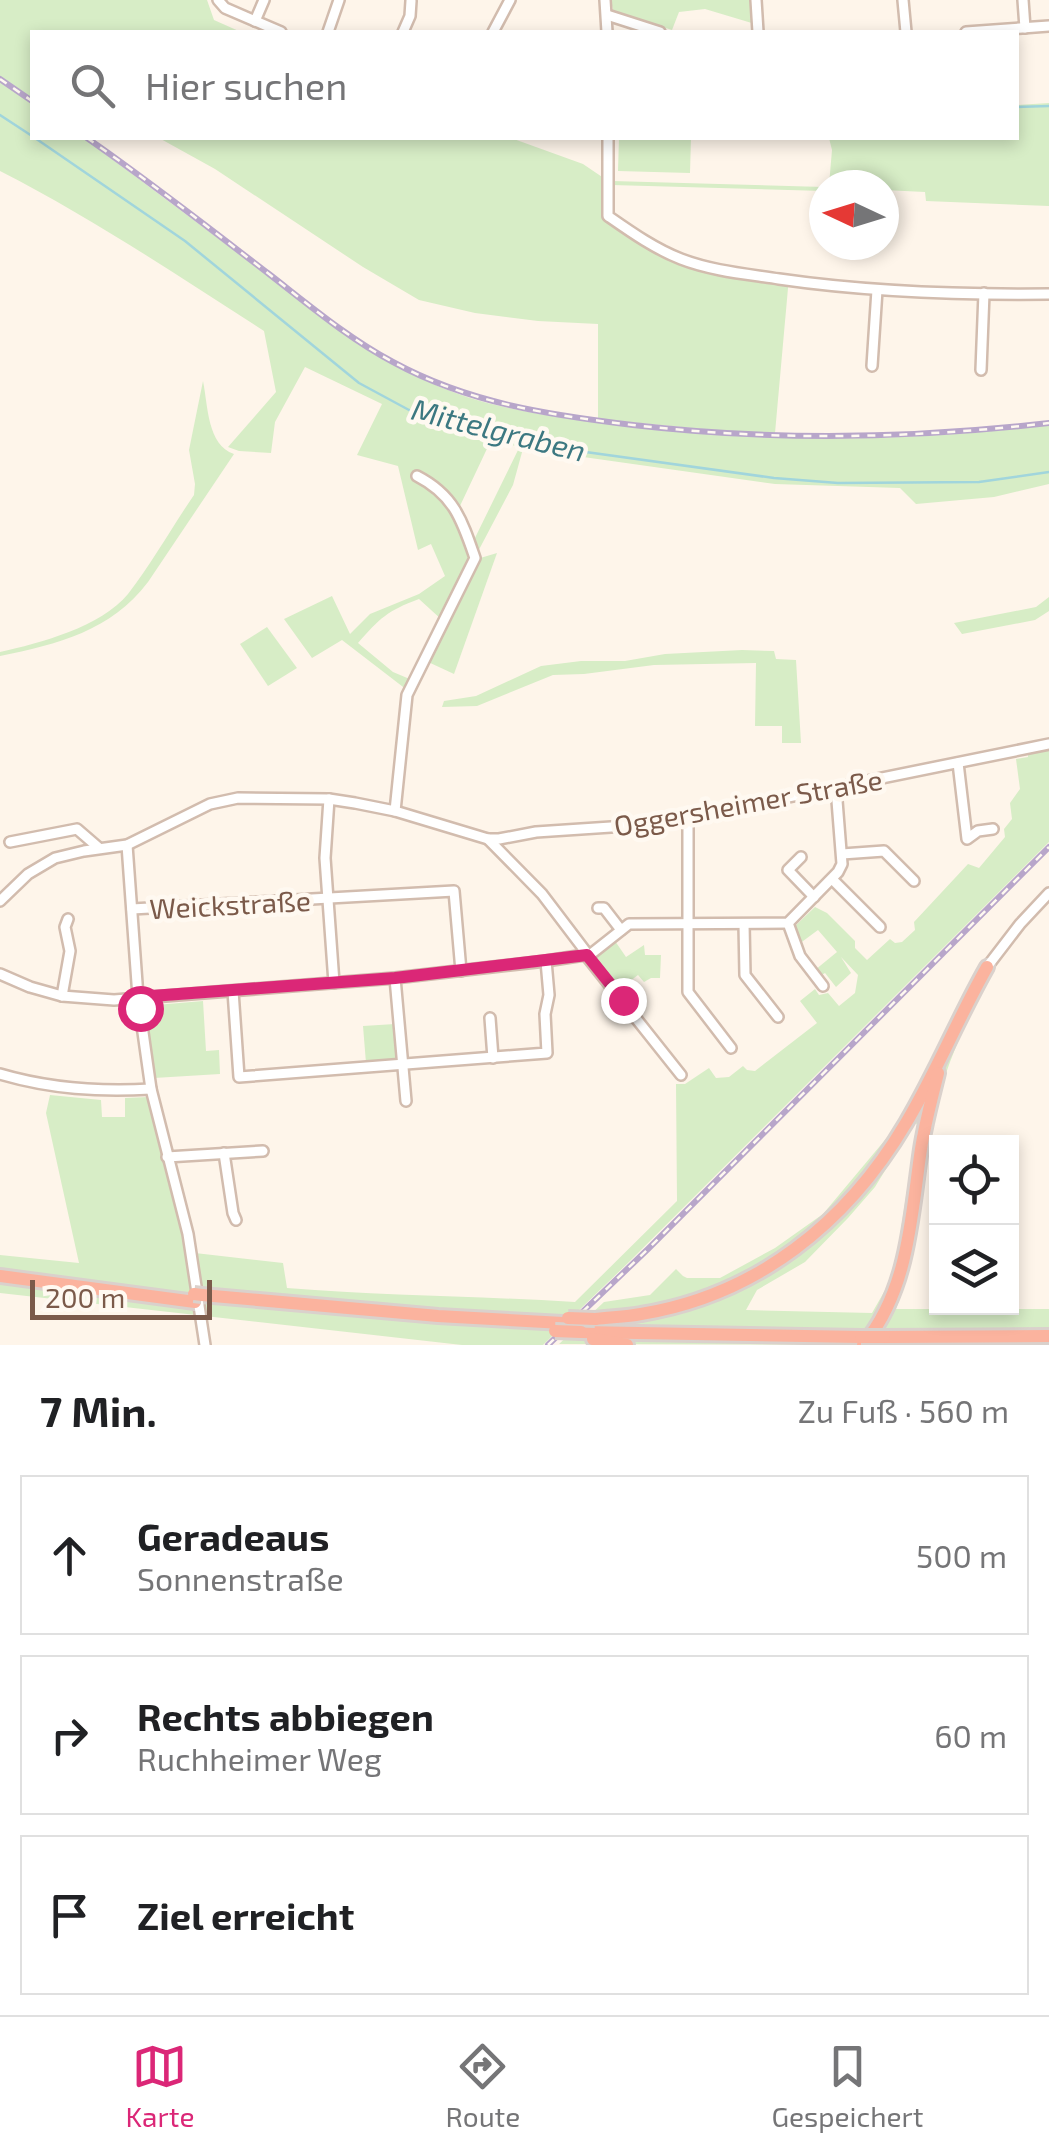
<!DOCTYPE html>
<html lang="de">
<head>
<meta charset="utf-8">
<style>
	:root { --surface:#fff; --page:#f6f6f6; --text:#202124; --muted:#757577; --line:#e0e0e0; --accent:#db2777 }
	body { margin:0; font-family:"Exo 2",sans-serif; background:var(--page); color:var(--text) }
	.controls { position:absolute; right:30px; bottom:30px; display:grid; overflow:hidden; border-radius:0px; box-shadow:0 5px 15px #0003 }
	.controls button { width:90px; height:90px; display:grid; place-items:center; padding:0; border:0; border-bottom:2px solid var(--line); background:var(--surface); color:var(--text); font:50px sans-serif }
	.compass { position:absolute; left:809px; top:170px; width:90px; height:90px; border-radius:50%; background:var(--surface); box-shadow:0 5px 15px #0003; rotate:274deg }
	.scale { position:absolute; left:30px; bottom:25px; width:182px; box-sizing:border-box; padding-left:10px; border:5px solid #7b5a4a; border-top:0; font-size:28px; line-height:35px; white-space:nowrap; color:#7b5a4a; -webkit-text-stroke:8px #fff9f1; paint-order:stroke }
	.stop { position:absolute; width:30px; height:30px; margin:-22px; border:8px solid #db2777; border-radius:50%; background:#fff }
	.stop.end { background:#db2777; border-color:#fff; box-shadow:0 2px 10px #0008 }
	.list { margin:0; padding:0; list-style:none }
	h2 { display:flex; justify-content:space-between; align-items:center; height:130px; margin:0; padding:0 40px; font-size:42px }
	h2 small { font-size:32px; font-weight:400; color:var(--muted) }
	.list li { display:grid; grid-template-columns:65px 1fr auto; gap:30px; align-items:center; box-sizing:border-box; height:160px; margin:0 20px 20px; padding:0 20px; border:2px solid var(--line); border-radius:0px }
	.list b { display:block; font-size:38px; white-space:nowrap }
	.list p { margin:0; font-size:32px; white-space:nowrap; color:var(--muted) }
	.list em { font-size:32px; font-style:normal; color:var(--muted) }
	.icon { flex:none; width:55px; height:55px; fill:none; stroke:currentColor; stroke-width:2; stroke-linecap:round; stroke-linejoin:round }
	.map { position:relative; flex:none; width:1049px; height:1345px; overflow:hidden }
	.search { position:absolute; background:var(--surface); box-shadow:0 5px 15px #0003; left:30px; right:30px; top:30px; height:110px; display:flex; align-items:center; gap:25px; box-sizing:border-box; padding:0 35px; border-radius:0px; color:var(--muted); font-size:38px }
	.sheet { height:670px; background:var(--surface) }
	nav { display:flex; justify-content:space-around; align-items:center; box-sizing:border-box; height:140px; border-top:2px solid var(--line); background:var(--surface); font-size:28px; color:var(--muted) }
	nav a { display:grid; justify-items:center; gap:5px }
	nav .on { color:var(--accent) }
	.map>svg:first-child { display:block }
	.green { fill:#d7edc6; fill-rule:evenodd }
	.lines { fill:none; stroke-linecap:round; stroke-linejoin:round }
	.stream { stroke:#a1d5dc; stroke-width:2.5 }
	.minor-casing { stroke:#d2bcae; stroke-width:14 }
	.highway-casing { stroke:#dad1cc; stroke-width:18 }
	.minor { stroke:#fff; stroke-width:9 }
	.highway { stroke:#fbb39e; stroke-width:12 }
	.rail-casing { stroke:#b8a6ca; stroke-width:6 }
	.rail { stroke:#fff9f1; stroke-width:2.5; stroke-dasharray:8; stroke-linecap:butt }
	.highway-bridge-casing { stroke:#dad1cc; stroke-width:18; stroke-linecap:butt }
	.highway-bridge { stroke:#fbb39e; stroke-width:12 }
	.route { stroke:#db2777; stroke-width:12 }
	.labels { text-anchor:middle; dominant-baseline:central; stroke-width:9; stroke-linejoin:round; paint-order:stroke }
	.street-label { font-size:28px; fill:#7b5a4a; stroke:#fff9f1 }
	.water-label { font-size:30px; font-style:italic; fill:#3c7881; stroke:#fff9f1 }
</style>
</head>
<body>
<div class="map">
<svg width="1049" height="1345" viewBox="0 0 1049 1345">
	<rect width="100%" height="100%" fill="#fef5ea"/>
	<g class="green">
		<polygon points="0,0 207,0 214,20 241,32 32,32 32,99 0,77"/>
		<polygon points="611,0 753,0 755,24 705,9 679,12 672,30 613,11"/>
		<path d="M0 82 32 103V138H84L358 343C392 365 428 384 467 397 518 413 570 419 624 426 766 443 907 442 1049 425V484L994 497 916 504 900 488 775 484 562 454 524 445 513 485 442 620 419 599C387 611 380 618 358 643L393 672 412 680 407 690 342 640 312 658 284 619 332 596 350 634 370 614 419 594 445 576 431 544 418 550 398 466 357 455 382 404 305 367 275 422 271 453 239 451 228 447 276 392 264 331C177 275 92 218 0 171ZM493 436 519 448 473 542 459 508Z"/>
		<polygon points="1049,103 1049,206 926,201 925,192 884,190 884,185 829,185 832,150 829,138 1016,138 1017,105"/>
		<path d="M159 138H511L583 164 611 183 612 181 824 187V191L612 185 611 214C633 229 656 244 680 255 713 269 753 271 789 277L775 433 723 431 598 419V324L538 321 475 313 419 300 363 267 215 169Z"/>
		<polygon points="619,138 691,138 690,173 618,171"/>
		<path d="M203 381C208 405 207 445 234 454L148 582C111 631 58 644 0 656V652C40 643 101 627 128 594 152 563 172 527 194 495L195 484 189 450Z"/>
		<polygon points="497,553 454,674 426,661 477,559"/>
		<polygon points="1049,597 1049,611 1035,620 962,634 954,623 1036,607"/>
		<polygon points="267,627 297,668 268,686 240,644"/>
		<polygon points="742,650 774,651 776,659 796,660 801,743 782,743 782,726 755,726 756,663 654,665 584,674 553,675 477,706 442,707 444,701 476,696 541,666 581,661 625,661 665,654"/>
		<path d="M1049 747V842L630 1261 543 1345H462L0 1293V1255L79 1263 46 1113 50 1095 101 1100 102 1117H125V1098L148 1097 154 1123H163L195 1253 283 1263 287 1288C383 1296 479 1296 575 1302L677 1201 676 1084H685L709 1068 716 1078 729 1077 743 1066 747 1070 755 1071 817 1023 800 1001 815 989 819 995 828 993 839 1006 855 993 858 975 841 957 851 973 836 987 825 973 820 976 815 970 837 952 818 930 799 944 793 928 815 907 827 913 855 941V948L867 960 890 939 895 943 902 942 915 930 914 922 968 864 979 868 1005 837 1004 829 1012 819 1010 803 1020 789 1016 759 1028 757V751Z"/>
		<polygon points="615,941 626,957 644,945 645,955 661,955 660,978 651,978 644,982 638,975 617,991 592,958"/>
		<path d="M980 966 992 974C962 1025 939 1082 928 1141 922 1174 920 1208 915 1242 911 1265 904 1287 896 1309H1049V1345L559 1344 604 1302 650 1295 676 1269 683 1276 687 1278H720L775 1248 823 1214 895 1128ZM914 1123 917 1124 897 1255 888 1285 872 1313 746 1310 757 1290 805 1262 848 1218 875 1187Z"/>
		<polygon points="203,1001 206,1051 219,1050 220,1074 154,1078 144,1006"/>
		<polygon points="395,1024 396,1059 366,1063 363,1026"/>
	</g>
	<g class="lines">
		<g class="stream">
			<polyline points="1016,107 1049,106"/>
			<polyline points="0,115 32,136"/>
			<polyline points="35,138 185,241 359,383 409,410 564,449 774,478 838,483 979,482 1049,472"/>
		</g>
		<g class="minor-casing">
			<g id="minor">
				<polyline points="218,0 225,8 281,32"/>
				<polyline points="605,0 607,32"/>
				<polyline points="756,0 758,32"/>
				<polyline points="903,0 906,32"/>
				<polyline points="1023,0 1025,28"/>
				<polyline points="607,15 660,32"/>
				<polyline points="255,21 264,0"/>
				<polyline points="328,32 339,0"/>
				<polyline points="403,32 410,16 411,1"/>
				<polyline points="493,32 510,0"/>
				<polyline points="966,32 1049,26"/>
				<path d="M608 138V216C631 232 655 249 681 259 712 271 747 274 779 279 869 292 959 295 1049 294"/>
				<polyline points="872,366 877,290"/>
				<polyline points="981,370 984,293"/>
				<polyline points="958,763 967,839 978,831 993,829"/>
				<polyline points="329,799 325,858 334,983"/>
				<path d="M395 811 407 695 475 558C462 520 454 495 417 476"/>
				<polyline points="688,818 688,992 731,1048"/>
				<polyline points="488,839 542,894 586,952 588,958 681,1075"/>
				<polyline points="10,842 77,829 99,848"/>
				<polyline points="127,845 138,997 151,1089 188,1234 205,1345"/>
				<polyline points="842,854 884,851 914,881"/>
				<polyline points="801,857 788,870 814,897"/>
				<polyline points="832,879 880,927"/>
				<polyline points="0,901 28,874 55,858 84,851 127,845 210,804 238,798 329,799 355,803 395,811 488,839 499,839 536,832 656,824 1049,744"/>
				<polyline points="598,908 604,908 621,930"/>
				<polyline points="132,909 454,891 461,971"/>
				<polyline points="788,923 800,956 823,986"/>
				<polyline points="744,924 745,975 778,1017"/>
				<polyline points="987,967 1020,924 1049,893"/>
				<polyline points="0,974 30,987 62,996 114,1000 395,978 546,961 591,954 629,924 788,923 838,872 842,864 836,788"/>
				<polyline points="395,978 406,1101"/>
				<polyline points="233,991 239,1077 547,1053 545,1014 549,995 546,961"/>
				<polyline points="62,996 70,951 65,927 68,919"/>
				<polyline points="490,1018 493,1058"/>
				<path d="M0 1074C51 1089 99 1092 151 1089"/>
				<polyline points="224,1153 233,1213 236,1220"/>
				<polyline points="167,1157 263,1151"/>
			</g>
		</g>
		<g class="highway-casing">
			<g id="highway">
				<polyline points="0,1276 195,1302"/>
				<polyline points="202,1295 438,1316 563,1323"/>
				<path d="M595 1319C610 1317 626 1317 641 1314 757 1295 847 1223 906 1123 936 1073 958 1018 987 967"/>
				<polyline points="581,1332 861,1337"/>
				<polyline points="884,1337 1049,1336"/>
				<polyline points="593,1339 627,1345"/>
				<path d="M863 1345C909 1290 911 1216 921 1149 925 1123 932 1098 938 1073"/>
			</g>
		</g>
		<use href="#minor" class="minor"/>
		<use href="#highway" class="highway"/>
		<g class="rail-casing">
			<g id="rail">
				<polyline points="0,79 32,101"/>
				<path d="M87 138C149 181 209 228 269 274 309 305 348 338 393 362 468 403 549 415 633 425 772 441 910 439 1049 423"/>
				<polyline points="548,1345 648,1249 1049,847"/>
			</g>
		</g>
		<use href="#rail" class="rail"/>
		<g class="highway-bridge-casing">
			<g id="highway-bridge">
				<polyline points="194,1294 202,1295"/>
				<polyline points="568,1318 595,1319"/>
				<polyline points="555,1331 581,1332"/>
				<polyline points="861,1337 884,1337"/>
			</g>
		</g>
		<use href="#highway-bridge" class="highway-bridge"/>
	</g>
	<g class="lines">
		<polyline class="route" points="140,1008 138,997 395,978 587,955 623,1000"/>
	</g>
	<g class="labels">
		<g class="street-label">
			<text transform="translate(748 802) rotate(-10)">Oggersheimer Straße</text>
			<text transform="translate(230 904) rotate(-3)">Weickstraße</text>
		</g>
		<g class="water-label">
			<text transform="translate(499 429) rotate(14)">Mittelgraben</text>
		</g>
	</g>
</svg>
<div class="controls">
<button><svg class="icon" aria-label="locate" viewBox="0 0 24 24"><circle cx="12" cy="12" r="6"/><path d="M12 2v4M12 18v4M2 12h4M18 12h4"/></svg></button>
<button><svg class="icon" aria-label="layers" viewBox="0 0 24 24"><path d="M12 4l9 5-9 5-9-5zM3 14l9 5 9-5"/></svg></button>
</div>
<svg class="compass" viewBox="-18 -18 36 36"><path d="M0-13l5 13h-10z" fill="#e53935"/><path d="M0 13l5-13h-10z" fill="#757577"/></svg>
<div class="scale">200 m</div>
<div class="stop" style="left:140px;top:1008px"></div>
<div class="stop end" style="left:623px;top:1000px"></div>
<div class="search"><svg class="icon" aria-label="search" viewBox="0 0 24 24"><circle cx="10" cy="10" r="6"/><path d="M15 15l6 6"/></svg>Hier suchen</div>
</div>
<section class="sheet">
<h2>7 Min.<small>Zu Fuß · 560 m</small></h2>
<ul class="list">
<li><svg class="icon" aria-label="ahead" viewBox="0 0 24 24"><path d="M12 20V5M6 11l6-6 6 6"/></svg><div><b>Geradeaus</b><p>Sonnenstraße</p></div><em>500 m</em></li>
<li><svg class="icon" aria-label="right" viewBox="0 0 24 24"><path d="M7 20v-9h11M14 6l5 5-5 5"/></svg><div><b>Rechts abbiegen</b><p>Ruchheimer Weg</p></div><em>60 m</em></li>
<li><svg class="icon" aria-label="arrive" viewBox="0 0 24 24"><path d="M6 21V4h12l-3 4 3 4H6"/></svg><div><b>Ziel erreicht</b></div></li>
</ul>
</section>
<nav>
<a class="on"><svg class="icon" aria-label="map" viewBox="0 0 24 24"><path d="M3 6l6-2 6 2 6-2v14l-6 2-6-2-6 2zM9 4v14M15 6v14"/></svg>Karte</a>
<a><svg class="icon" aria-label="directions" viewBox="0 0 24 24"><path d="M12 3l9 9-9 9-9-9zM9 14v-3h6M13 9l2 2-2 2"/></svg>Route</a>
<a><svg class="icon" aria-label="saved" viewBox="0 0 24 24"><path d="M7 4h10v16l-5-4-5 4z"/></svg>Gespeichert</a>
</nav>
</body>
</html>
